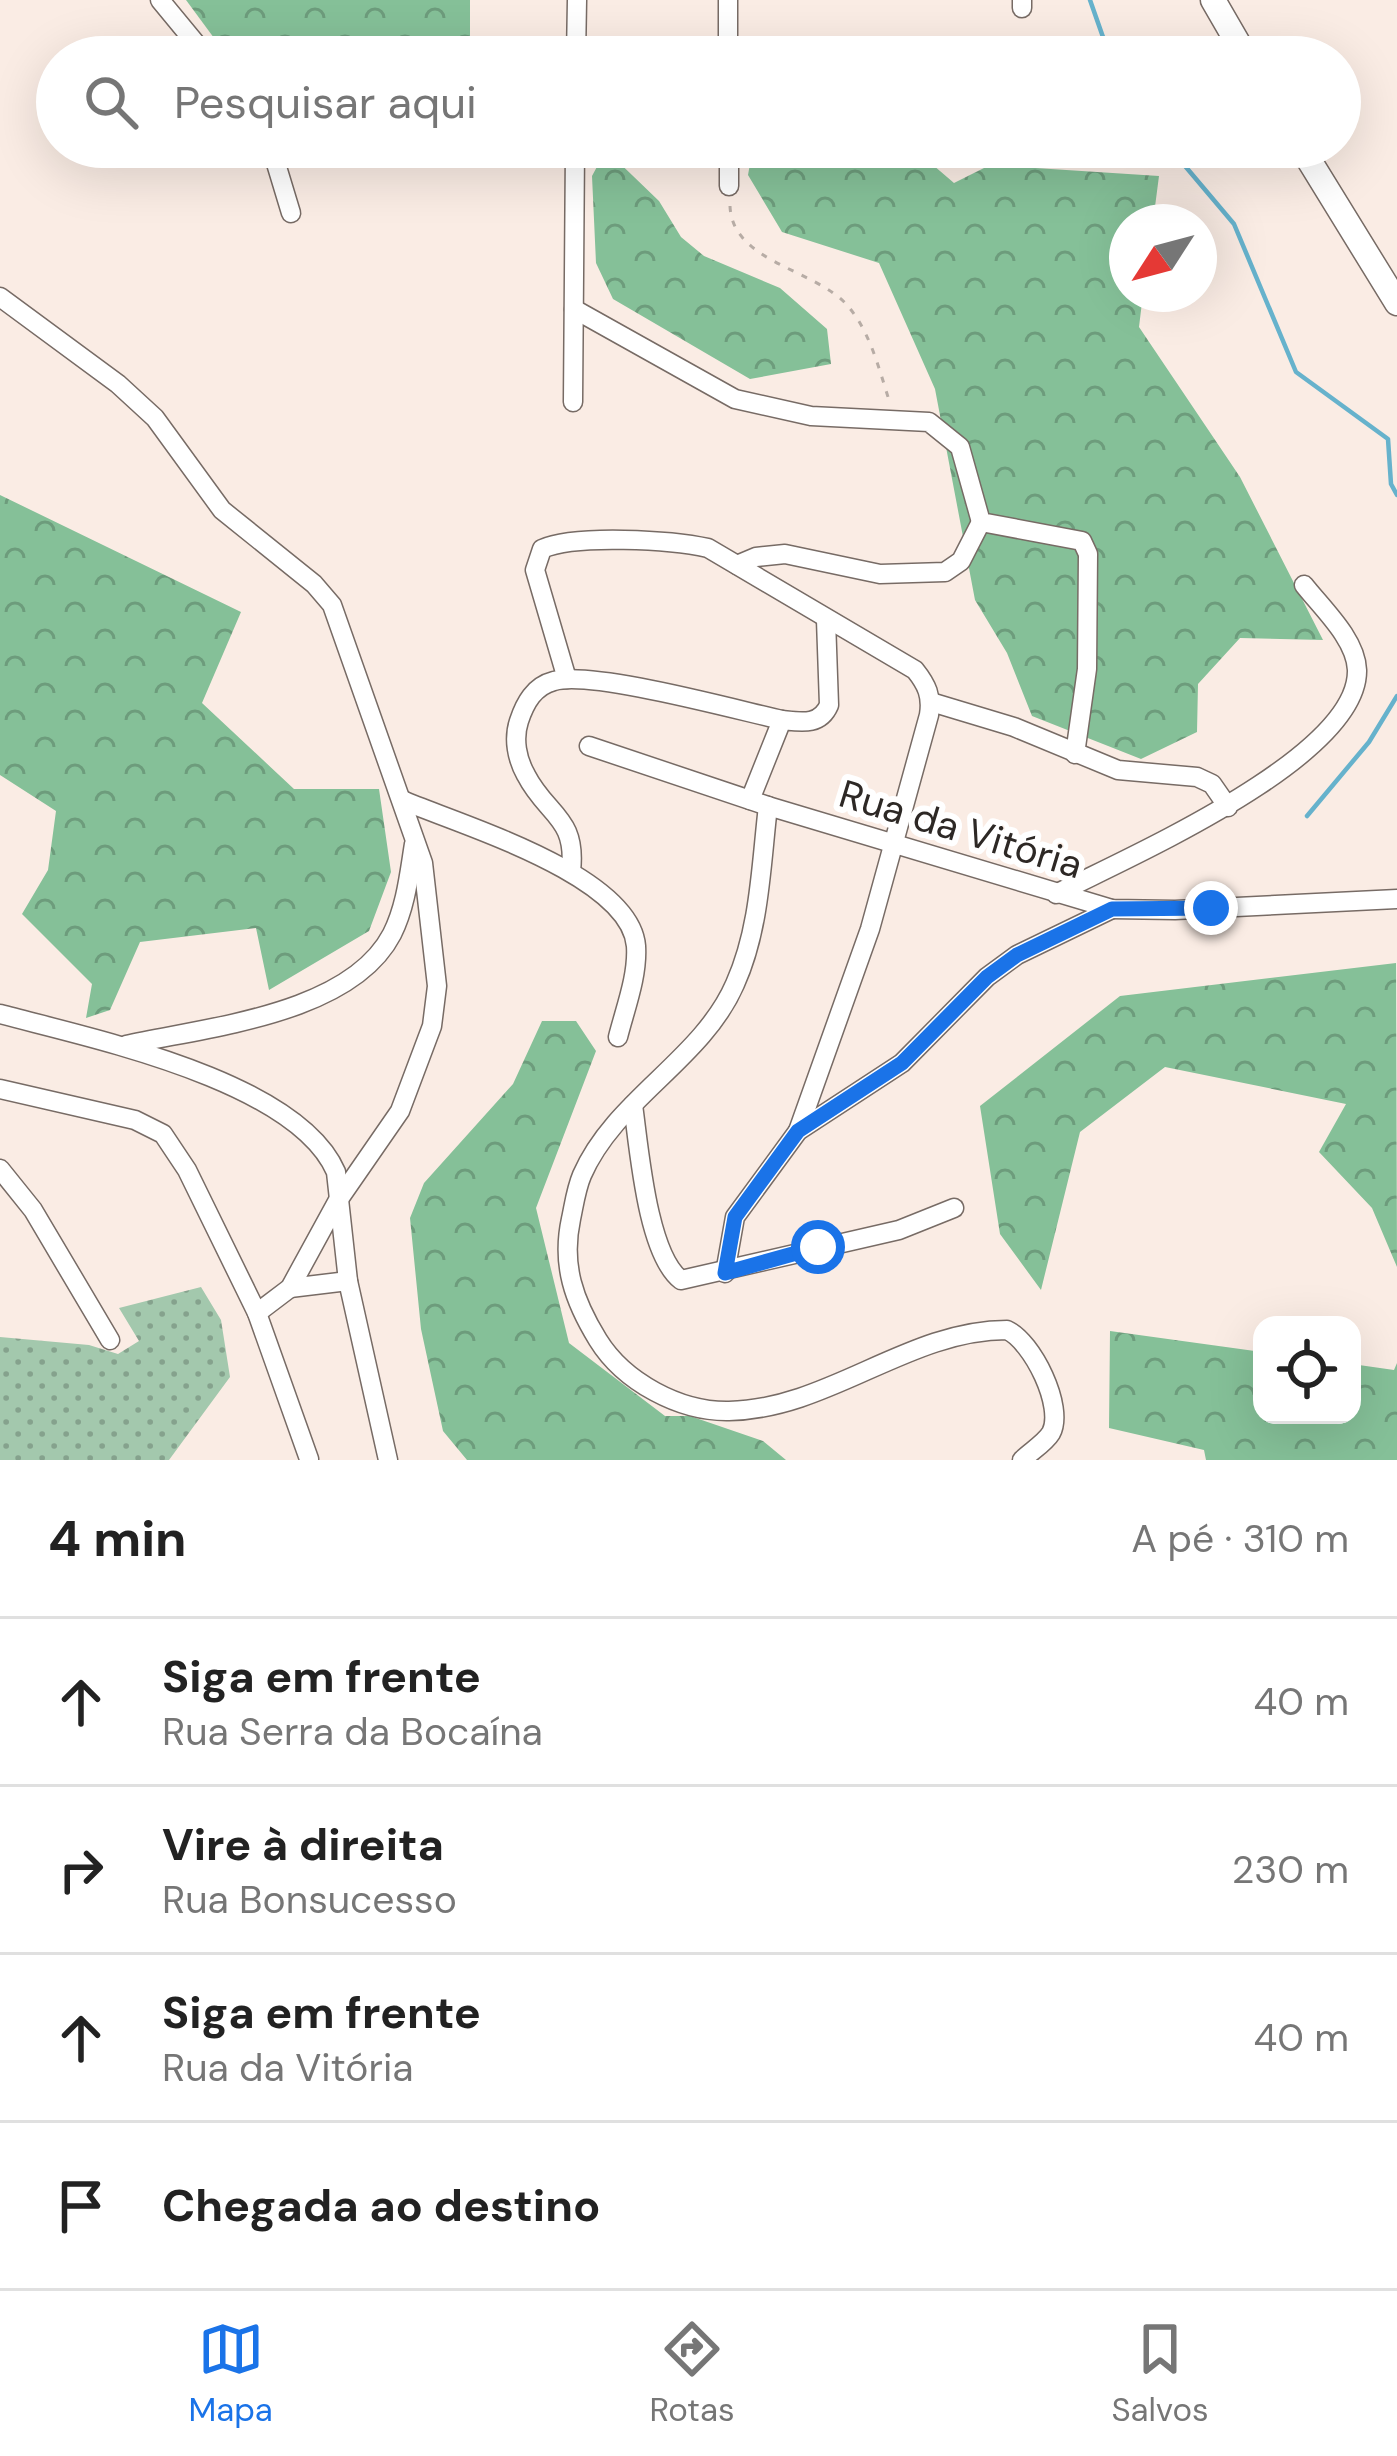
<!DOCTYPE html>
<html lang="pt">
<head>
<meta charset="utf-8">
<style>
	:root { --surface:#fff; --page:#f2f2f2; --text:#222; --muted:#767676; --line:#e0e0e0; --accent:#1a73e8 }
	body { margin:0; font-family:"DM Sans",sans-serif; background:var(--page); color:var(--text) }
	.controls { position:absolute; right:36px; bottom:36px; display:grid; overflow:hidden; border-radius:24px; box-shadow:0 12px 48px #0002 }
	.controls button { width:108px; height:108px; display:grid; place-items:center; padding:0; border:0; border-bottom:3px solid var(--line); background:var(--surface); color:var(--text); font:60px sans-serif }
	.compass { position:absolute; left:1109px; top:204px; width:108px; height:108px; border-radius:50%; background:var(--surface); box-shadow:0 12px 48px #0002; rotate:234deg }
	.stop { position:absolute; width:36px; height:36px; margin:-27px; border:9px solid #1a73e8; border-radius:50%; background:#fff }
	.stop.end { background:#1a73e8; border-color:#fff; box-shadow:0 3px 12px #0008 }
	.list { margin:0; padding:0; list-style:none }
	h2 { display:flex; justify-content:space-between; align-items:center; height:156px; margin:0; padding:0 48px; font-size:51px }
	h2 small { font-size:39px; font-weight:400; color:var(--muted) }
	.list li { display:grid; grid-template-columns:78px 1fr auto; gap:36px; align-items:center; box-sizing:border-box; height:168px; padding:0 48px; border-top:3px solid var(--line) }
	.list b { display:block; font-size:45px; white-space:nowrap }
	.list p { margin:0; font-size:39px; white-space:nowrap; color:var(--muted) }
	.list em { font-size:39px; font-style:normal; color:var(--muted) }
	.icon { flex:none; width:66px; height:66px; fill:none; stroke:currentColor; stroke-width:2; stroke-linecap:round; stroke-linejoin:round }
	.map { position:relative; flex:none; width:1397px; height:1460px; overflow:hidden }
	.search { position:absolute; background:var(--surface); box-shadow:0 12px 48px #0002; left:36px; right:36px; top:36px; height:132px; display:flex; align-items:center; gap:30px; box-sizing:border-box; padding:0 42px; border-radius:66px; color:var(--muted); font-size:45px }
	.sheet { height:828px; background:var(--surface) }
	nav { display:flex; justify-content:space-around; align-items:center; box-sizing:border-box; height:168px; border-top:3px solid var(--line); background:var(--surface); font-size:33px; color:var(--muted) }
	nav a { display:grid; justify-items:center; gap:6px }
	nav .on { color:var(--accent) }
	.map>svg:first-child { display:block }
	.grass { fill:url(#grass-dots) }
	.forest { fill:url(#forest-crowns) }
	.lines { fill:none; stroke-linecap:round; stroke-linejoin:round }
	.stream { stroke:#66b2cc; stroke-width:4.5 }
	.street-casing { stroke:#776b65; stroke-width:21 }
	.secondary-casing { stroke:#776b65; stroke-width:27 }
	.path { stroke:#b7aca5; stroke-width:3; stroke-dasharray:6 9; stroke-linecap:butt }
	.street { stroke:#fff; stroke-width:18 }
	.secondary { stroke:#fff; stroke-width:24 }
	.route { stroke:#1a73e8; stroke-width:15 }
	.labels { text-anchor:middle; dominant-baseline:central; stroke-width:12; stroke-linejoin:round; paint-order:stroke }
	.street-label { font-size:39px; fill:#2d2825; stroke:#fff }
</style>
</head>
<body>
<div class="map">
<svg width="1397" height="1460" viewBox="0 0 1397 1460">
	<defs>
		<pattern id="grass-dots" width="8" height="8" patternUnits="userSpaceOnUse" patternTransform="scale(3)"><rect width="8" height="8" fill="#a3c8ad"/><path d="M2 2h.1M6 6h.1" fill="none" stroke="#85a28d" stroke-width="1.8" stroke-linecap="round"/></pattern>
		<pattern id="forest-crowns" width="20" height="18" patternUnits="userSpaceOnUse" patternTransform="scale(3)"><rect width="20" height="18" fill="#85c098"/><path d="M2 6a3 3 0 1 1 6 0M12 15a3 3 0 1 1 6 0" fill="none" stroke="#6d9c7c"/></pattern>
	</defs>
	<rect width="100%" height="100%" fill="#faece4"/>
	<polygon class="grass" points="201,1287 221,1320 230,1377 169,1460 0,1460 0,1337 89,1345 118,1354 139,1341 119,1308"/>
	<g class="forest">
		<polygon points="186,0 470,0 470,57 228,57"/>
		<polygon points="753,147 912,147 954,183 990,165 1159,176 1153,222 1127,222 1127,294 1143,294 1139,327 1240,477 1323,640 1240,638 1198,684 1197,732 1141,759 1032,716 1007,653 975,600 935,389 879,263 782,232 748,175"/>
		<polygon points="606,150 659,201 681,237 704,256 780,288 827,329 831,364 750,379 613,299 596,263 592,176"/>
		<polygon points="0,495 241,612 202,703 294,789 379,789 391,872 369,931 269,990 256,928 140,942 110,1010 86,1018 92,984 22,914 48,870 56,811 0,775"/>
		<polygon points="1396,963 1397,1267 1372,1208 1319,1152 1346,1104 1165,1067 1080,1132 1041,1290 1000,1234 980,1106 1120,996"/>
		<polygon points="542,1021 576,1021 596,1051 536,1208 569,1343 665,1416 690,1416 763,1441 786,1460 467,1460 443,1431 421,1329 410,1218 424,1183 513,1084"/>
		<polygon points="1110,1331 1262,1352 1262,1415 1352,1415 1352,1364 1394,1370 1397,1363 1397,1460 1206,1460 1204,1450 1109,1428"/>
	</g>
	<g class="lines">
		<g class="stream">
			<polyline points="1090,0 1110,57"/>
			<polyline points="1169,147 1234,224 1296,372 1388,439 1391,484 1397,495"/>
			<polyline points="1307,816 1369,742 1397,696"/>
		</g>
		<g class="street-casing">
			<g id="street">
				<polyline points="160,0 207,57"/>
				<polyline points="728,0 728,57"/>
				<polyline points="1022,0 1022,8"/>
				<polyline points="576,57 577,0"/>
				<polyline points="271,147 291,213"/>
				<polyline points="729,147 729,186"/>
				<polyline points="0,297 118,384 155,418 222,510 314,584 332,605 423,863 437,986 432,1026 400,1111 337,1202 290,1288 257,1313"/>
				<polyline points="574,309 735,399 811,416 929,422 960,447 981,522 1082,541 1088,554 1087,669 1075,754"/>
				<polyline points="573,402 575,147"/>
				<polyline points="737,565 756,557 785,554 880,574 945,572 961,561 981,522"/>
				<path d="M567 679 535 570 542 549C575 534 672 540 708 548L915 670C927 685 932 696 929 715L870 929 798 1131"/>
				<polyline points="931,702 1014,727 1118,770 1197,777 1212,784 1228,807"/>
				<polyline points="589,746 768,806 1112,909 1175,910 1397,899"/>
				<path d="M402 800C461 825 630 875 636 946 638 976 625 1009 618 1037"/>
				<path d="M750 800 782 720C801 722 820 726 829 705L826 620"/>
				<path d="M768 806C761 865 760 929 735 984 702 1060 615 1099 582 1175 576 1189 574 1205 571 1219 561 1265 574 1301 598 1340 624 1382 680 1412 729 1411 829 1409 908 1330 1007 1330 1032 1341 1065 1407 1051 1433 1045 1443 1030 1452 1022 1460"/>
				<path d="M571 871C577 817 547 816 526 775 517 759 513 739 519 721 525 703 534 686 554 681 591 670 737 710 782 720"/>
				<path d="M1056 894C1124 859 1359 758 1357 670 1356 639 1322 608 1304 585"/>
				<path d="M0 1014C89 1038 296 1080 336 1172L348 1281 388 1460"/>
				<path d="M126 1045C206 1027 350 1015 392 934 406 906 409 875 414 844"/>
				<polyline points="0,1089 135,1120 163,1134 187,1170 257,1313 309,1459"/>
				<path d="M633 1105C639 1147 647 1254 681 1280L899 1230 954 1208"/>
				<polyline points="0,1169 33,1210 110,1340"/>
				<polyline points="725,1273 735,1217 798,1131 902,1063 987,977 1017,955 1112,909"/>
				<polyline points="290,1288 348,1281"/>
			</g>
		</g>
		<g class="secondary-casing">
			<g id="secondary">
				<polyline points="1213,0 1246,57"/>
				<polyline points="1301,147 1397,303"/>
			</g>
		</g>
		<path class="path" d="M730 206C732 262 815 269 847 305 870 331 879 369 889 400"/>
		<use href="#street" class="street"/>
		<use href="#secondary" class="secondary"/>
	</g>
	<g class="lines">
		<polyline class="route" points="818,1247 725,1273 735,1217 798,1131 902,1063 987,977 1017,955 1112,909 1211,908"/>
	</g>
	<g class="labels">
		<g class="street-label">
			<text transform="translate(961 829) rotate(17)">Rua da Vitória</text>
		</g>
	</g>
</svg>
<div class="controls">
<button><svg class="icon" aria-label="locate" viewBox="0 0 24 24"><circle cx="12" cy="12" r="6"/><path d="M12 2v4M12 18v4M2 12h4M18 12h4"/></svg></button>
</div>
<svg class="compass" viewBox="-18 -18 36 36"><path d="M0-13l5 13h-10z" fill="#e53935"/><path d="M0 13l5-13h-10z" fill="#767676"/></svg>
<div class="stop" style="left:818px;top:1247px"></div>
<div class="stop end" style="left:1211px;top:908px"></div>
<div class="search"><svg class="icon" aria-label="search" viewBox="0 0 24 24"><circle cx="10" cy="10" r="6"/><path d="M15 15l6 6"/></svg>Pesquisar aqui</div>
</div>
<section class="sheet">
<h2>4 min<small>A pé · 310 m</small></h2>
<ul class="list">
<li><svg class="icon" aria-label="ahead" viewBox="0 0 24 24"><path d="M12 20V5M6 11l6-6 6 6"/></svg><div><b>Siga em frente</b><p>Rua Serra da Bocaína</p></div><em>40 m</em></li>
<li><svg class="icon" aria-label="right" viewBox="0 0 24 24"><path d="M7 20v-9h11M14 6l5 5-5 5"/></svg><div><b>Vire à direita</b><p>Rua Bonsucesso</p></div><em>230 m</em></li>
<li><svg class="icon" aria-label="ahead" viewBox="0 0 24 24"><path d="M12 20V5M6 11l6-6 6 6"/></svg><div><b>Siga em frente</b><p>Rua da Vitória</p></div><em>40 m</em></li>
<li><svg class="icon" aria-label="arrive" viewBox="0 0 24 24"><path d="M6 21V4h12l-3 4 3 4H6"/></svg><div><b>Chegada ao destino</b></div></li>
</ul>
</section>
<nav>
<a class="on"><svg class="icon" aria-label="map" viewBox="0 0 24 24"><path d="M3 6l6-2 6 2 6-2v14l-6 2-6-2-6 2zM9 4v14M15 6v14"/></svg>Mapa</a>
<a><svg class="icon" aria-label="directions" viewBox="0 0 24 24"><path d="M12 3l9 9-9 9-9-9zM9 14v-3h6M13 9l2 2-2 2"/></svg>Rotas</a>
<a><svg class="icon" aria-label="saved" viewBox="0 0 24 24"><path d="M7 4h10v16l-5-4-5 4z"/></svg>Salvos</a>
</nav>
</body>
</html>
